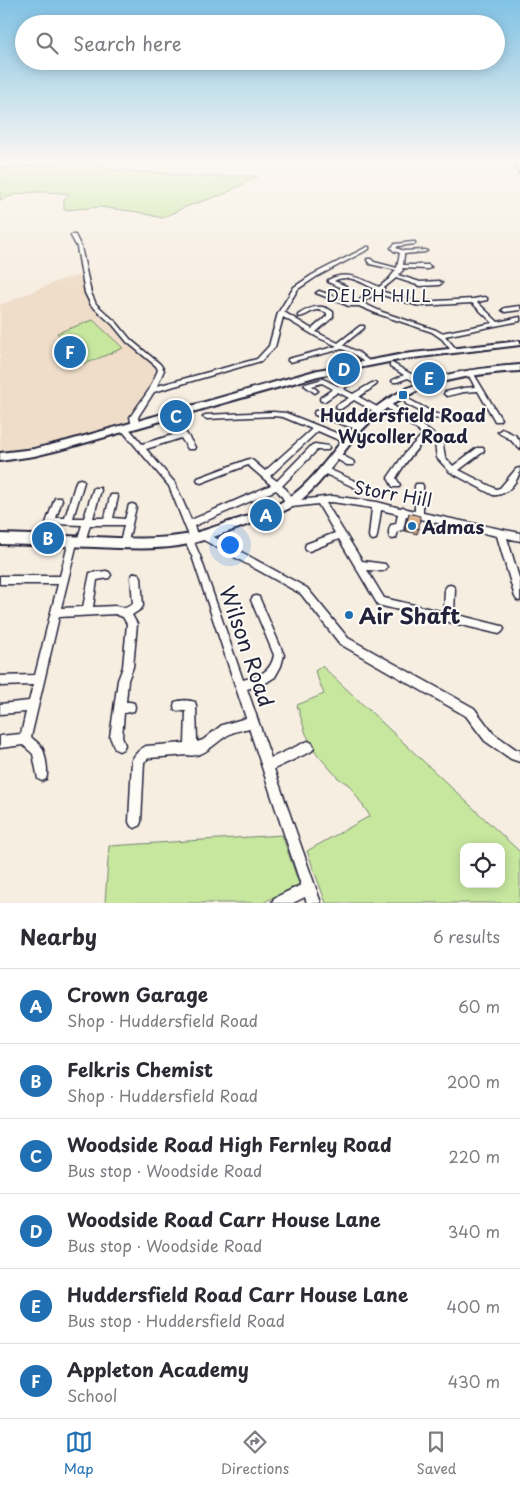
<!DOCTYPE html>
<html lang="en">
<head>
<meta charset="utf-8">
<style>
	:root { --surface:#fff; --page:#f7f7f7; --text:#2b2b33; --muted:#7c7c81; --line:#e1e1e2; --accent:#1f6fb2 }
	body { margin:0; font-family:"Playpen Sans",sans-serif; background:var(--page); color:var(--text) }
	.controls { position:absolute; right:15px; bottom:15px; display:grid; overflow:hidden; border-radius:10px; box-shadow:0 2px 12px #0003 }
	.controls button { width:45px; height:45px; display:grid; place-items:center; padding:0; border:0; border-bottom:1px solid var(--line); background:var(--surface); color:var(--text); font:25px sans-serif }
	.you { position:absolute; left:229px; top:544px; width:18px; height:18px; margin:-12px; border:4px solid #fff; border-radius:50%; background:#1a73e8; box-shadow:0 0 0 8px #1a73e833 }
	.badge { display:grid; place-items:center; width:32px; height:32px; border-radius:50%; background:var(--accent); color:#fff; font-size:16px; font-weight:700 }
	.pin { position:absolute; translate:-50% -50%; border:2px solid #fff; box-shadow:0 1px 5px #0006 }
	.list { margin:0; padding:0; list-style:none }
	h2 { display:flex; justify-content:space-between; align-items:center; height:65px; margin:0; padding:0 20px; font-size:21px }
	h2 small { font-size:16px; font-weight:400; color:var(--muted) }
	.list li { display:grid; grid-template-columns:32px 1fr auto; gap:15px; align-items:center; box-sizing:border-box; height:75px; padding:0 20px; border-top:1px solid var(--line) }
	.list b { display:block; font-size:19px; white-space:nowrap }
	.list p { margin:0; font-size:16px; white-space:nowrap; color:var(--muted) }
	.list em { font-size:16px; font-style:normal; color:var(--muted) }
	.icon { flex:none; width:28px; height:28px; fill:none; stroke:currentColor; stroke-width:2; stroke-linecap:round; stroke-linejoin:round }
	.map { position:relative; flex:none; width:520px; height:903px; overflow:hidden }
	.search { position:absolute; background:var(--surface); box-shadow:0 2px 12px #0003; left:15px; right:15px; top:15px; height:55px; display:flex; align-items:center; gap:12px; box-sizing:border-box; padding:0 18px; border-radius:28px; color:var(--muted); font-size:19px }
	.sheet { height:515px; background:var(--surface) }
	nav { display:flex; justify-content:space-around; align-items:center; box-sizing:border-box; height:70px; border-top:1px solid var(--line); background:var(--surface); font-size:14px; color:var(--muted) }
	nav a { display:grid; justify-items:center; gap:2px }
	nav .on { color:var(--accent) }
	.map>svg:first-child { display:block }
	.built { fill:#efddc9 }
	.green { fill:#c7e79f; stroke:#74846d; fill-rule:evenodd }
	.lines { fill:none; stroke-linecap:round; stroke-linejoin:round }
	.stream { stroke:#5d8e9d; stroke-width:1 }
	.minor-casing { stroke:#22223b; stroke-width:3 }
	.major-casing { stroke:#22223b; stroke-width:4 }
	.minor { fill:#fdfcf7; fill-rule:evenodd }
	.major { fill:#fdfcf7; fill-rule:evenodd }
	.wall { fill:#be9b7a; stroke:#22223b }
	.building { fill:#ddb48e; stroke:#22223b }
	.poi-dot { fill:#1f6fb2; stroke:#fdfcf7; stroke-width:2 }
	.labels { text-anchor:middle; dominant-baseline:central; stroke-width:4; stroke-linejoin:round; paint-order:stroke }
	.far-neighbourhood-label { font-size:16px; letter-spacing:1px; fill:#22223b; stroke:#fdfcf7 }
	.poi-label { font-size:18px; font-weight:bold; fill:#22223b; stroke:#fdfcf7 }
	.street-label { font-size:18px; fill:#22223b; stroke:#fdfcf7 }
	.near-poi-label { font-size:21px; font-weight:bold; fill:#22223b; stroke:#fdfcf7; text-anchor:start }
	.near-street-label { font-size:21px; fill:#22223b; stroke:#fdfcf7 }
</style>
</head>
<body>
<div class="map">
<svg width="520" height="903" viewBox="0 0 520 903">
	<rect width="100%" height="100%" fill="#f7eee2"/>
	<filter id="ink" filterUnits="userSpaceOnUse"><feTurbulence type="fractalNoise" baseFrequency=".02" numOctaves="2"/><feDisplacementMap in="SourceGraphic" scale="10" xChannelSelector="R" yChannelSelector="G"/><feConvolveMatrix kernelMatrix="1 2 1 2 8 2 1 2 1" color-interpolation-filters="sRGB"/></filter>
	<g filter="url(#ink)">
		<polygon class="built" points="81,275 86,292 123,337 155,366 156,375 126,422 73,438 37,446 0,452 0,305 60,280"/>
		<g class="green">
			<path d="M46 163C61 163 102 158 111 170L150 172 188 176H258L224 194 185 207 162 218 138 212 100 207 64 210V200L69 194C44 191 24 190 0 200V167L42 165Z"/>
			<polygon points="93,320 123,348 85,364 57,333"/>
			<path d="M322 666 520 852V903H326L307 851 370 816 349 785 338 778 317 754 306 734 297 705 324 694 315 671ZM464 847H501V884H464Z"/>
			<polygon points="282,835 299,884 263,903 105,903 109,846"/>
		</g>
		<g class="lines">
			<polyline class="stream" points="0,169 36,166 47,163"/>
			<g class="minor-casing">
				<g id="minor">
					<polygon points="516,163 520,163 519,168 520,174 515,168"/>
					<path d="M71 235H75L81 247 91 293 96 304 117 323 131 340 160 364 164 370 157 386 257 359 269 346 278 313 294 287 312 275 367 247H369V249L316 277 298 289 284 312 312 329 327 316V313C312 305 311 316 298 317V315C310 307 321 303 333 312V317L316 332 338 343 360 326H364V328L343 345 358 352 370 362 367 364 365 363 354 354 342 349 290 362 288 361V359L337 346 317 337 283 317 275 347 261 361 154 392 138 417 139 425 138 427H132L130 417 149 390 158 370 156 366 127 342 113 325 91 305 85 293 77 247 71 236Z"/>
					<path d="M413 242H415V244L398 246 396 248 404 251 425 250 427 251 425 252 404 254 403 265H428L431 267 428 269 402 268 403 270 398 275 420 282 439 281 442 283 439 285 420 286 396 278 380 291 419 302 473 299 485 297 487 298V300L477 302 498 322 520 317V321L445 336 456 349 453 351 451 350 442 339 432 332 378 314 359 306H349L316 293 319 291 352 303H358L362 297 375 289C362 283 348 273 334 281L346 286V288L344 289 328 282V280C346 270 362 279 379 287L389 279 396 270 370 264 367 260V259H371L374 262 397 268 400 253 394 251 391 248 395 244ZM376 293 419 306 472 303 493 323 441 333 436 330 382 312 363 303 366 300Z"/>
					<polygon points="520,306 520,310 505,312 502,310 505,308"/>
					<polygon points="392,363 411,374 426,384 423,386 421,385 408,378 397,382 393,382 392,381 393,380 404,375 390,366 390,364"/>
					<polygon points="470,370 472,371 501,419 499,421 495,421 478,391 464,392 447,396 444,394 445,392 464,388 475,387 467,372"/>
					<polygon points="352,378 355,380 354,381 343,389 353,394 372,383 376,383 377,384 376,385 359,397 379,408 380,410 379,412 375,412 354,400 341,409 337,409 336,407 337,405 349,398 338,392 325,401 321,401 320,399 321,397 333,389 322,383 312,386 318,391 315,393 304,385 305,384 323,379 338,386"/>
					<polygon points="406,400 410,400 436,414 446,415 448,417 444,419 433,418 406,404 405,402"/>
					<path d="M384 402H388L442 440 445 457 453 466 477 448H483L484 450 483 452 459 470 496 489 500 488 516 469 520 468C520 480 506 497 493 495L450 472 437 458 435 443 428 438C415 449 405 463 396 478L400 485 399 487H393L388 478 389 476 405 453 423 434 384 406 383 404Z"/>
					<polygon points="315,411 319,411 362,425 363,427 359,429 356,429 315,415 314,413"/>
					<path d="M273 412 286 413 351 439 352 441 348 444 318 431 270 476 277 481 312 445 315 444 328 446 329 448 328 450H317L282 486 286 489 293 501 332 496 377 502 400 508 403 507 407 509 415 511V486L416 484H422L423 486V513L520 533V541L507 538 520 581V601L517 600 515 597 497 536 406 516 403 530 398 531 396 538 393 539 390 538C388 534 389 528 391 525L396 524 398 514 381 510 377 536 376 539 373 540 370 539 369 536 372 508 332 502 326 503 362 561 385 564 387 567 385 570 382 571 367 570 384 598 444 612 445 589 447 586 450 585 453 586 455 589 454 614 502 626 504 629 502 632 499 634 378 605 339 539 309 551 306 550 305 547 306 544 335 533 318 504 292 507C284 504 283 495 276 490L194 526 198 537 197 540H193L200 556 243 680C259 676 271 672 274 655L251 600 253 597 256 596 259 597 284 655 281 666 275 677 264 684 247 689 271 758 308 741 312 743 314 747 312 751 274 769 321 903H307L305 897 293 903H272L274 898 301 885 249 728C243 730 235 731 230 734 217 740 204 759 188 755L149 758 144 762 141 822 139 826 135 828 131 826 129 822 132 760C135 754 140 749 146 746L185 743 186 711H179L175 710 174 706 175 702C181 700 189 700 195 702L196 706 197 742 203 740 222 725 246 718 192 556 184 539 185 536H189L169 486 120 428 121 426H127L142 444 183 432 186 433 195 447 194 449H188L181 438 146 449 175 483 191 520 271 485 248 465 201 483 198 482 197 480 198 478 249 459 252 460 265 471 312 429 283 417 273 416 207 419 203 417 205 415Z"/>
					<path d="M502 429 515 435 520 441V449C515 446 513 441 508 438 505 436 501 435 498 432Z"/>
					<polygon points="336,452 353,461 354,463 353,465 347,465 333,457 332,455 333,453"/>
					<polygon points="324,467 366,486 367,488 366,490 360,490 321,472 320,470 321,468"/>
					<path d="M80 479 83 480 84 482 73 518H84L93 490 94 488H100L101 490 93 518H105L110 497 111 495H117L118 497 113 518 125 519 129 505 132 504 135 505 136 507 127 546 124 547 121 546 120 543 124 525H90L84 545 81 546 78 545 77 543 61 608 83 607 90 573 106 571 109 572 111 575 109 578 97 580 93 607 115 606 125 608 133 604 131 577 133 574 136 573 139 574 141 577 143 606 141 609 132 615 137 624 133 667 128 680 126 702H130L134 703 135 707 134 711 124 713 122 737 125 745 123 749 119 751 115 749 110 737 118 680 123 667 127 624 123 617 115 614 59 617 31 737C34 740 38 743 41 746 45 751 49 773 46 779L42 781 38 779 33 754 23 745 0 748V736L21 734 26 712 0 714V704L29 701 33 685 0 686V676L35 675 58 584H0V576H60L69 541 70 538 73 537 76 538 77 541 82 525 54 524 47 543 44 544 41 543 40 540 55 498H61L62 500 56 518H65L76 482 77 480Z"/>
					<polygon points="203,531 307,588 348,638 474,708 493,733 517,750 520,750 520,762 511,759 485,741 466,716 340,644 301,594 200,538 199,535 200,532"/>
				</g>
			</g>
			<g class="major-casing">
				<g id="major">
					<polygon points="520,341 520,345 404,359 318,376 67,448 34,456 0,461 0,453 34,449 67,441 318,370 404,354"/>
					<path d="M520 365V371C453 375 399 385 354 439 335 462 318 489 293 506 279 515 263 519 247 525 225 533 202 542 178 546 151 550 123 548 95 547 63 546 32 545 0 544V534C31 535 63 536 95 537 122 538 150 540 178 536 196 534 214 527 232 521 249 516 266 511 282 502 309 487 327 458 347 435 393 380 452 370 520 365Z"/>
				</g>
			</g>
			<use href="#minor" class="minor"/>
			<use href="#major" class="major"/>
		</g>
		<polygon class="wall" points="409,513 419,529 417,534 405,531"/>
		<polygon class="building" points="409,513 420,516 419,529 406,526"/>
	</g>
	<linearGradient id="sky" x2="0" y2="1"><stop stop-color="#80c2e4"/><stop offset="0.56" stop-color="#fbf7f2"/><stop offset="1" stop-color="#fbf7f2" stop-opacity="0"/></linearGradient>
	<rect width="520" height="289" fill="url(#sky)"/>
	<g class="poi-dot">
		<rect x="398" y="390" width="10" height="10" rx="2.5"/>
		<circle cx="412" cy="526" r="5"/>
		<circle cx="349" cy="615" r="5"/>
	</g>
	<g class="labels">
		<g class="far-neighbourhood-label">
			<text x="379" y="295">DELPH HILL</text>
		</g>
		<g class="poi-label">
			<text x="403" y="414">Huddersfield Road<tspan x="403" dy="21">Wycoller Road</tspan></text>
			<text x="422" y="526" text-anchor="start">Admas</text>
		</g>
		<g class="street-label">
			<text transform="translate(393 493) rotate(10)">Storr Hill</text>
		</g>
		<g class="near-poi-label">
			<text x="359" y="615">Air Shaft</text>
		</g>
		<g class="near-street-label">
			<text transform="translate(248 646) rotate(71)">Wilson Road</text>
		</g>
	</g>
</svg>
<div class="controls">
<button><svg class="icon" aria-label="locate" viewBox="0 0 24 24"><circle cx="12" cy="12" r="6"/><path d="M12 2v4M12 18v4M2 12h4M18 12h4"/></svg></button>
</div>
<div class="you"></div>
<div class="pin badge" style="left:266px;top:515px">A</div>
<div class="pin badge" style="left:48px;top:538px">B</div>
<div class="pin badge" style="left:176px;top:416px">C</div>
<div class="pin badge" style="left:344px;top:369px">D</div>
<div class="pin badge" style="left:429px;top:378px">E</div>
<div class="pin badge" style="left:70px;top:352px">F</div>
<div class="search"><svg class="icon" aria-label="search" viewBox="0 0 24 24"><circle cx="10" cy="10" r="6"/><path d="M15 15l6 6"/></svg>Search here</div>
</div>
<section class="sheet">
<h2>Nearby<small>6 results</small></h2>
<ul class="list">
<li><span class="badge">A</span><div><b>Crown Garage</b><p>Shop · Huddersfield Road</p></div><em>60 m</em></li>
<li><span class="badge">B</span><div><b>Felkris Chemist</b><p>Shop · Huddersfield Road</p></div><em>200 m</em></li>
<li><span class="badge">C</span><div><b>Woodside Road High Fernley Road</b><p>Bus stop · Woodside Road</p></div><em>220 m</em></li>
<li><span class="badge">D</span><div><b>Woodside Road Carr House Lane</b><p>Bus stop · Woodside Road</p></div><em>340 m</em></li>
<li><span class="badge">E</span><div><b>Huddersfield Road Carr House Lane</b><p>Bus stop · Huddersfield Road</p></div><em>400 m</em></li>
<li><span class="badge">F</span><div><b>Appleton Academy</b><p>School</p></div><em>430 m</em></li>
</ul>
</section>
<nav>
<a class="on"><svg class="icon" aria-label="map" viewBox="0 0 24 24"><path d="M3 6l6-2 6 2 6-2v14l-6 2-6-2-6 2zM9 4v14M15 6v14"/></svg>Map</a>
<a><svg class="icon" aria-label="directions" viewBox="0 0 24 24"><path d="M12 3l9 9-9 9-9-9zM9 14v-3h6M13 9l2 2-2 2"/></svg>Directions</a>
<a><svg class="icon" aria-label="saved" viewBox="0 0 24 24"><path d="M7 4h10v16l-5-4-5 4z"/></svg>Saved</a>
</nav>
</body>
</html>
